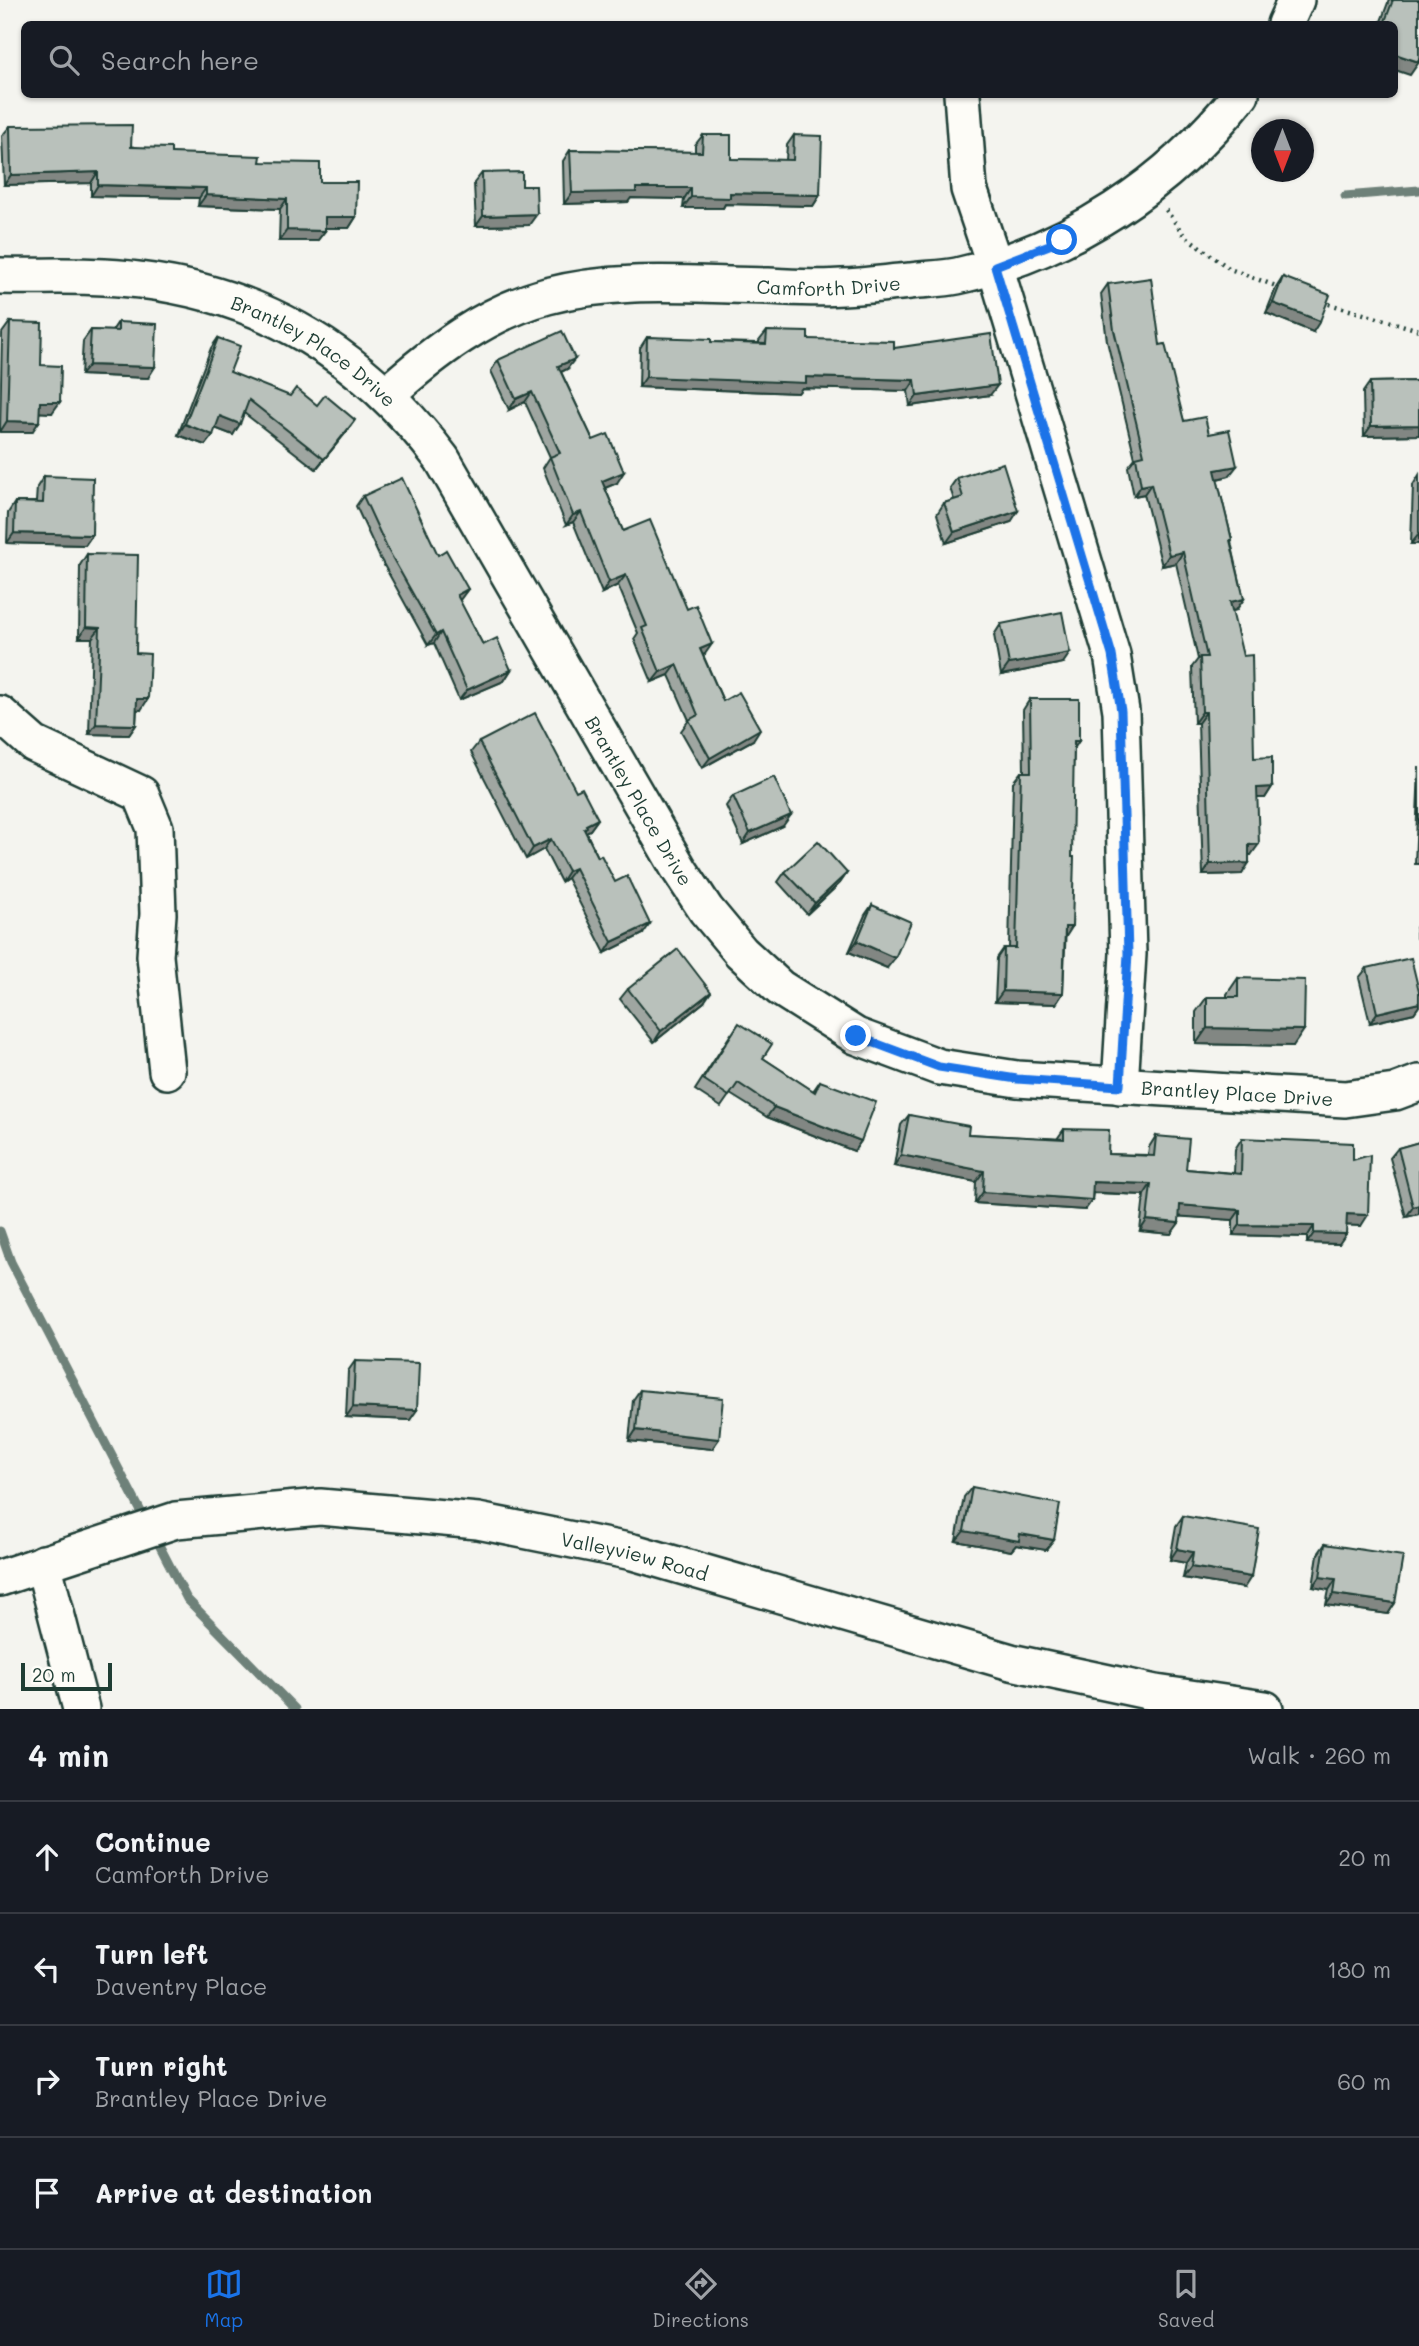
<!DOCTYPE html>
<html lang="en">
<head>
<meta charset="utf-8">
<style>
	:root { --surface:#171b24; --page:#20242c; --text:#f1f3f6; --muted:#9ea1a6; --line:#363941; --accent:#1a73e8 }
	body { margin:0; font-family:Mali,sans-serif; background:var(--page); color:var(--text) }
	.compass { position:absolute; left:1251px; top:119px; width:63px; height:63px; border-radius:50%; background:var(--surface); box-shadow:0 2px 5px #0004; rotate:180deg }
	.scale { position:absolute; left:21px; bottom:18px; width:91px; box-sizing:border-box; padding-left:7px; border:4px solid #1f3d34; border-top:0; font-size:19px; line-height:24px; white-space:nowrap; color:#1f3d34; -webkit-text-stroke:5px #fdfcf7; paint-order:stroke }
	.stop { position:absolute; width:21px; height:21px; margin:-16px; border:5px solid #1a73e8; border-radius:50%; background:#fff }
	.stop.end { background:#1a73e8; border-color:#fff; box-shadow:0 2px 7px #0008 }
	.list { margin:0; padding:0; list-style:none }
	h2 { display:flex; justify-content:space-between; align-items:center; height:91px; margin:0; padding:0 28px; font-size:30px }
	h2 small { font-size:23px; font-weight:400; color:var(--muted) }
	.list li { display:grid; grid-template-columns:46px 1fr auto; gap:21px; align-items:center; box-sizing:border-box; height:112px; padding:0 28px; border-top:2px solid var(--line) }
	.list b { display:block; font-size:26px; white-space:nowrap }
	.list p { margin:0; font-size:23px; white-space:nowrap; color:var(--muted) }
	.list em { font-size:23px; font-style:normal; color:var(--muted) }
	.icon { flex:none; width:38px; height:38px; fill:none; stroke:currentColor; stroke-width:2; stroke-linecap:round; stroke-linejoin:round }
	.map { position:relative; flex:none; width:1419px; height:1709px; overflow:hidden }
	.search { position:absolute; background:var(--surface); box-shadow:0 2px 5px #0004; left:21px; right:21px; top:21px; height:77px; display:flex; align-items:center; gap:18px; box-sizing:border-box; padding:0 24px; border-radius:10px; color:var(--muted); font-size:26px }
	.sheet { height:539px; background:var(--surface) }
	nav { display:flex; justify-content:space-around; align-items:center; box-sizing:border-box; height:98px; border-top:2px solid var(--line); background:var(--surface); font-size:19px; color:var(--muted) }
	nav a { display:grid; justify-items:center; gap:4px }
	nav .on { color:var(--accent) }
	.map>svg:first-child { display:block }
	.lines { fill:none; stroke-linecap:round; stroke-linejoin:round }
	.stream { stroke:#6e8179; stroke-width:9 }
	.minor-casing { stroke:#1f3d34; stroke-width:40 }
	.path { stroke:#1f3d34; stroke-width:4.5; stroke-dasharray:2 5; stroke-linecap:butt }
	.minor { stroke:#fdfcf7; stroke-width:35 }
	.wall { fill:#9fa6a1; stroke:#1f3d34; stroke-width:2 }
	.shaded-wall { fill:#828783; stroke:#1f3d34; stroke-width:2 }
	.building { fill:#b9c1bb; stroke:#1f3d34; stroke-width:2 }
	.route { stroke:#1a73e8; stroke-width:9 }
	.labels { text-anchor:middle; dominant-baseline:central; stroke-width:6; stroke-linejoin:round; paint-order:stroke }
	.street-label { font-size:19px; fill:#1f3d34; stroke:#fdfcf7 }
</style>
</head>
<body>
<div class="map">
<svg width="1419" height="1709" viewBox="0 0 1419 1709">
	<rect width="100%" height="100%" fill="#f4f4ef"/>
	<filter id="ink" filterUnits="userSpaceOnUse"><feTurbulence type="fractalNoise" baseFrequency=".0143" numOctaves="2"/><feDisplacementMap in="SourceGraphic" scale="14" xChannelSelector="R" yChannelSelector="G"/><feConvolveMatrix kernelMatrix="1 2 1 2 8 2 1 2 1" color-interpolation-filters="sRGB"/></filter>
	<g filter="url(#ink)">
		<g class="lines">
			<g class="stream">
				<polyline points="1345,196 1419,190"/>
				<polyline points="0,1231 11,1262 147,1523"/>
				<polyline points="154,1535 187,1599 295,1709"/>
			</g>
			<g class="minor-casing">
				<g id="minor">
					<polyline points="1285,24 1296,0"/>
					<polyline points="962,94 969,189 995,266 1112,655 1121,711 1128,954 1120,1086"/>
					<path id="s1" d="M0 276C46 277 93 274 139 280 267 295 365 357 442 459L679 869 706 910 741 952 780 988 856 1036 939 1067 1017 1079 1345 1099 1395 1092 1419 1083"/>
					<path id="s2" d="M387 394C434 352 485 313 547 296 619 277 694 285 768 286 792 287 817 289 842 287 865 286 887 283 910 281 926 279 942 279 957 276 1070 251 1170 184 1241 94"/>
					<polyline points="0,714 34,744 141,794 155,828 158,914 155,956 167,1071"/>
					<polyline points="43,1563 81,1709"/>
					<path id="s3" d="M0 1578 176 1520 320 1507 478 1521 633 1552 1011 1662 1156 1693 1265 1709"/>
				</g>
			</g>
			<g class="path">
				<polyline points="1166,210 1184,235 1230,269 1281,288"/>
				<polyline points="1322,302 1419,330"/>
			</g>
			<use href="#minor" class="minor"/>
		</g>
		<g class="wall">
			<polygon points="1389,0 1419,0 1410,75 1395,24 1380,24"/>
			<polygon points="10,126 171,153 260,162 320,182 356,217 349,228 325,228 325,231 317,241 279,241 280,209 198,206 199,198 91,196 91,183 4,185 2,136"/>
			<polygon points="703,135 731,159 786,160 787,145 794,135 820,195 813,206 725,204 723,208 683,208 684,199 631,198 628,202 564,204 563,161 570,150 695,152 695,145"/>
			<polygon points="482,173 522,186 529,225 476,226 474,183"/>
			<polygon points="1283,277 1313,332 1266,313 1276,288"/>
			<polygon points="1108,284 1160,345 1184,421 1209,434 1229,476 1217,479 1232,540 1231,542 1244,599 1236,610 1232,611 1254,758 1272,787 1265,798 1257,798 1251,855 1249,855 1242,874 1203,875 1198,723 1194,723 1192,667 1198,659 1176,563 1162,566 1144,494 1134,496 1128,467 1135,458 1107,341 1101,294"/>
			<polygon points="10,322 41,365 52,413 40,412 32,432 0,432 2,333"/>
			<polygon points="118,322 148,378 81,375 83,341 91,330 112,331"/>
			<polygon points="767,331 808,339 894,348 990,395 910,406 908,391 802,388 798,393 639,387 640,348 647,337 711,342 759,343 759,341"/>
			<polygon points="218,338 230,372 348,430 316,469 244,413 233,435 215,428 205,445 178,435 211,348"/>
			<polygon points="498,360 567,369 561,372 593,440 617,483 605,488 623,531 705,654 703,655 723,701 753,740 702,768 681,731 689,720 669,675 652,682 634,639 638,633 618,585 602,593 573,522 566,525 543,468 550,457 525,402 509,410 491,371"/>
			<polygon points="1419,381 1419,435 1364,436 1363,392 1370,382"/>
			<polygon points="1419,475 1419,544 1411,544 1413,485"/>
			<polygon points="44,476 92,535 85,545 7,543 8,513 15,502 36,502 37,487"/>
			<polygon points="957,478 1011,522 946,543 937,514 944,503 954,500 950,488"/>
			<polygon points="363,496 438,555 468,589 459,600 483,645 511,670 504,681 459,700 434,643 428,645 380,558 356,506"/>
			<polygon points="87,554 136,653 141,710 137,709 136,725 129,735 89,734 92,638 79,638 80,565"/>
			<polygon points="1001,624 1063,663 1001,675 994,635"/>
			<polygon points="1030,699 1074,750 1063,993 1056,1004 995,1002 997,958 1004,948 1009,948 1013,782 1021,772 1024,772 1023,710"/>
			<polygon points="479,742 576,791 598,819 590,830 586,832 598,857 643,934 605,953 567,878 561,882 544,849 526,859 471,752"/>
			<polygon points="1419,767 1419,864 1415,864"/>
			<polygon points="733,796 783,826 743,844 726,806"/>
			<polygon points="785,872 847,873 840,883 807,914 778,882"/>
			<polygon points="872,905 887,968 849,952 865,915"/>
			<polygon points="1419,922 1419,939 1416,938 1416,928"/>
			<polygon points="1367,968 1419,991 1419,1006 1414,1013 1370,1023 1359,978"/>
			<polygon points="1238,978 1293,1046 1196,1044 1196,1012 1207,997 1227,997 1227,994"/>
			<polygon points="628,989 704,1002 654,1042 620,999"/>
			<polygon points="731,1034 763,1058 813,1091 820,1081 861,1141 854,1151 767,1117 730,1094 721,1107 695,1090"/>
			<polygon points="909,1115 968,1134 1057,1139 1064,1129 1108,1154 1148,1155 1149,1147 1156,1136 1186,1169 1234,1173 1235,1149 1242,1138 1353,1160 1361,1226 1346,1225 1339,1244 1307,1243 1307,1237 1233,1235 1233,1220 1179,1216 1171,1234 1140,1231 1144,1195 1093,1193 1092,1200 1085,1210 975,1203 976,1182 894,1166 901,1125"/>
			<polygon points="1419,1142 1419,1214 1406,1217 1390,1158 1398,1148"/>
			<polygon points="355,1361 410,1420 346,1417 348,1371"/>
			<polygon points="640,1390 712,1449 629,1441 633,1400"/>
			<polygon points="972,1487 1054,1540 1046,1550 1016,1545 1011,1551 956,1541 964,1497"/>
			<polygon points="1183,1516 1244,1588 1183,1578 1186,1563 1170,1560 1176,1526"/>
			<polygon points="1325,1544 1395,1603 1388,1614 1326,1605 1329,1590 1313,1587 1318,1554"/>
		</g>
		<g class="shaded-wall">
			<polygon points="1395,54 1419,62 1410,75 1395,70"/>
			<polygon points="98,172 91,183 4,185 11,175"/>
			<polygon points="98,185 206,188 199,198 91,196"/>
			<polygon points="636,188 691,188 684,199 631,198 628,202 564,204 572,193"/>
			<polygon points="730,193 820,195 813,206 725,204 723,208 683,208 691,197"/>
			<polygon points="206,195 287,199 280,209 198,206"/>
			<polygon points="537,214 529,225 476,226 483,216"/>
			<polygon points="325,217 356,217 349,228 318,228"/>
			<polygon points="287,230 325,231 317,241 279,241"/>
			<polygon points="1273,303 1320,321 1313,332 1266,313"/>
			<polygon points="575,359 567,369 551,377 558,366"/>
			<polygon points="89,365 155,367 148,378 81,375"/>
			<polygon points="646,377 806,377 915,380 908,391 802,388 798,393 639,387"/>
			<polygon points="998,385 990,395 910,406 917,396"/>
			<polygon points="532,392 525,402 509,410 516,399"/>
			<polygon points="40,402 60,402 52,413 32,412"/>
			<polygon points="220,416 240,424 233,435 212,427"/>
			<polygon points="355,420 348,430 316,469 324,459"/>
			<polygon points="7,421 39,422 32,432 0,432"/>
			<polygon points="185,424 213,435 205,445 178,435"/>
			<polygon points="1419,425 1419,435 1364,436 1371,426"/>
			<polygon points="1237,466 1229,476 1208,481 1215,470"/>
			<polygon points="624,472 617,483 595,492 602,481"/>
			<polygon points="1151,484 1144,494 1134,496 1141,486"/>
			<polygon points="1018,511 1011,522 946,543 954,532"/>
			<polygon points="581,512 573,522 566,525 573,515"/>
			<polygon points="14,533 92,535 85,545 7,543"/>
			<polygon points="1419,534 1419,544 1411,544"/>
			<polygon points="1183,552 1176,563 1162,566 1169,555"/>
			<polygon points="626,575 618,585 602,593 609,582"/>
			<polygon points="468,589 460,600 449,606 457,595"/>
			<polygon points="1244,599 1236,610 1223,613 1230,602"/>
			<polygon points="86,627 100,628 92,638 79,638"/>
			<polygon points="441,632 434,643 428,645 436,635"/>
			<polygon points="712,644 705,654 693,659 700,649"/>
			<polygon points="1070,653 1063,663 1001,675 1009,664"/>
			<polygon points="677,664 669,675 652,682 660,672"/>
			<polygon points="511,670 504,681 459,700 467,690"/>
			<polygon points="137,699 148,699 141,710 130,709"/>
			<polygon points="1202,712 1206,712 1198,723 1194,723"/>
			<polygon points="96,724 136,725 129,735 89,734"/>
			<polygon points="760,729 753,740 702,768 710,758"/>
			<polygon points="1074,741 1079,741 1072,752"/>
			<polygon points="1272,787 1265,798 1249,798 1257,788"/>
			<polygon points="791,815 783,826 743,844 750,833"/>
			<polygon points="598,819 590,830 582,834 586,825"/>
			<polygon points="551,839 544,849 526,859 533,848"/>
			<polygon points="1259,844 1251,855 1241,855 1249,845"/>
			<polygon points="1249,863 1242,874 1203,875 1210,864"/>
			<polygon points="575,868 567,878 561,882 568,871"/>
			<polygon points="847,873 840,883 807,914 815,903"/>
			<polygon points="650,924 643,934 605,953 612,942"/>
			<polygon points="1065,927 1072,927 1065,938"/>
			<polygon points="857,941 895,958 887,968 849,952"/>
			<polygon points="1003,991 1063,993 1056,1004 995,1002"/>
			<polygon points="711,992 704,1002 654,1042 661,1031"/>
			<polygon points="1419,1003 1419,1006 1414,1013 1370,1023 1377,1013"/>
			<polygon points="1207,1028 1304,1030 1293,1046 1196,1044"/>
			<polygon points="774,1107 861,1141 854,1151 767,1117"/>
			<polygon points="901,1155 984,1171 976,1182 894,1166"/>
			<polygon points="1093,1182 1151,1184 1144,1195 1086,1192"/>
			<polygon points="983,1192 1092,1200 1085,1210 975,1203"/>
			<polygon points="1180,1205 1240,1210 1233,1220 1173,1216"/>
			<polygon points="1419,1205 1419,1214 1406,1217 1413,1207"/>
			<polygon points="1347,1214 1368,1215 1361,1226 1339,1225"/>
			<polygon points="1147,1220 1179,1223 1171,1234 1140,1231"/>
			<polygon points="1240,1225 1314,1226 1307,1237 1233,1235"/>
			<polygon points="1314,1233 1346,1234 1339,1244 1307,1243"/>
			<polygon points="353,1407 417,1410 410,1420 346,1417"/>
			<polygon points="636,1430 719,1439 712,1449 629,1441"/>
			<polygon points="964,1531 1020,1534 1054,1540 1046,1550 1016,1545 1011,1551 956,1541"/>
			<polygon points="1177,1549 1193,1552 1186,1563 1170,1560"/>
			<polygon points="1191,1567 1251,1577 1244,1588 1183,1578"/>
			<polygon points="1320,1577 1336,1579 1329,1590 1313,1587"/>
			<polygon points="1334,1594 1395,1603 1388,1614 1326,1605"/>
		</g>
		<g class="building">
			<polygon points="1393,0 1419,0 1419,62 1395,54 1395,24 1384,24"/>
			<polygon points="132,125 131,147 171,148 171,153 261,156 260,162 320,163 320,182 357,182 356,217 325,217 325,231 287,230 287,199 206,195 206,188 98,185 98,172 11,175 10,126"/>
			<polygon points="703,135 731,135 731,159 793,160 794,135 822,136 820,195 730,193 730,198 691,197 691,188 636,188 636,192 572,193 570,150 702,152"/>
			<polygon points="522,172 522,186 536,186 537,214 483,216 482,173"/>
			<polygon points="1283,277 1330,295 1320,321 1273,303"/>
			<polygon points="1151,278 1160,345 1165,344 1184,421 1205,417 1209,434 1229,430 1237,466 1215,470 1232,540 1230,540 1244,599 1230,602 1243,656 1252,655 1254,758 1272,757 1272,787 1257,788 1259,844 1249,845 1249,863 1210,864 1206,712 1202,712 1200,657 1207,657 1183,552 1169,555 1151,484 1141,486 1136,457 1144,455 1114,330 1108,284"/>
			<polygon points="10,322 42,323 41,365 61,366 60,402 40,402 39,422 7,421"/>
			<polygon points="118,322 157,324 155,367 89,365 91,330 118,331"/>
			<polygon points="562,331 575,359 558,366 593,440 608,434 624,472 602,481 623,531 650,520 687,609 696,605 712,644 700,649 723,701 739,692 760,729 710,758 689,720 698,715 677,664 660,672 642,628 647,626 626,575 609,582 581,512 573,515 550,457 560,453 532,392 516,399 498,360"/>
			<polygon points="767,331 808,332 808,339 894,341 894,348 991,334 998,385 917,396 915,380 806,377 806,383 646,377 647,337 711,339 711,342 766,344"/>
			<polygon points="218,338 240,346 230,372 290,396 296,388 317,405 325,395 355,420 324,459 249,400 240,424 220,416 213,435 185,424"/>
			<polygon points="1419,381 1419,425 1371,426 1370,382"/>
			<polygon points="1003,463 1018,511 954,532 944,503 963,497 957,478"/>
			<polygon points="44,476 93,478 92,535 14,533 15,502 43,503"/>
			<polygon points="402,478 438,555 446,550 468,589 457,595 483,645 497,638 511,670 467,690 441,632 436,635 387,548 363,496"/>
			<polygon points="87,554 138,555 136,653 150,654 148,699 137,699 136,725 96,724 100,628 86,627"/>
			<polygon points="1062,612 1070,653 1009,664 1001,624"/>
			<polygon points="1030,699 1079,699 1079,741 1074,741 1072,857 1074,857 1072,927 1065,927 1063,993 1003,991 1004,948 1016,948 1021,772 1031,772"/>
			<polygon points="535,713 576,791 582,788 598,819 586,825 587,827 584,829 598,857 601,855 615,882 627,876 650,924 612,942 575,868 568,871 551,839 533,848 479,742"/>
			<polygon points="774,777 791,815 750,833 733,796"/>
			<polygon points="818,841 847,873 815,903 785,872"/>
			<polygon points="872,905 911,922 895,958 857,941"/>
			<polygon points="678,949 711,992 661,1031 628,989"/>
			<polygon points="1411,958 1419,991 1419,1003 1377,1013 1367,968"/>
			<polygon points="1238,978 1305,980 1304,1030 1207,1028 1207,997 1238,997"/>
			<polygon points="739,1023 772,1044 763,1058 815,1092 820,1081 876,1102 861,1141 774,1107 738,1083 729,1096 703,1079"/>
			<polygon points="909,1115 969,1126 968,1134 1064,1139 1064,1129 1109,1130 1108,1154 1154,1156 1156,1136 1189,1139 1186,1169 1241,1174 1242,1138 1353,1143 1353,1160 1370,1155 1368,1215 1347,1214 1346,1234 1314,1233 1314,1226 1240,1225 1240,1210 1180,1205 1179,1223 1147,1220 1151,1184 1093,1182 1092,1200 983,1192 984,1171 901,1155"/>
			<polygon points="1419,1142 1419,1205 1413,1207 1398,1148"/>
			<polygon points="355,1361 419,1363 417,1410 353,1407"/>
			<polygon points="640,1390 723,1398 719,1439 636,1430"/>
			<polygon points="972,1487 1060,1504 1054,1540 1020,1534 1019,1541 964,1531"/>
			<polygon points="1183,1516 1259,1529 1251,1577 1191,1567 1193,1552 1177,1549"/>
			<polygon points="1325,1544 1403,1556 1395,1603 1334,1594 1336,1579 1320,1577"/>
		</g>
	</g>
	<g class="lines" filter="url(#ink)">
		<polyline class="route" points="856,1036 939,1067 1017,1079 1120,1086 1128,954 1121,711 1112,655 995,266 1062,240"/>
	</g>
	<g class="labels">
		<g class="street-label">
			<text stroke="none"><textPath href="#s2" startOffset="472">Camforth Drive</textPath></text>
			<text stroke="none"><textPath href="#s1" startOffset="331">Brantley Place Drive</textPath></text>
			<text stroke="none"><textPath href="#s1" startOffset="896">Brantley Place Drive</textPath></text>
			<text stroke="none"><textPath href="#s1" startOffset="1610">Brantley Place Drive</textPath></text>
			<text stroke="none"><textPath href="#s3" startOffset="649">Valleyview Road</textPath></text>
		</g>
	</g>
</svg>
<svg class="compass" viewBox="-18 -18 36 36"><path d="M0-13l5 13h-10z" fill="#e53935"/><path d="M0 13l5-13h-10z" fill="#9ea1a6"/></svg>
<div class="scale">20 m</div>
<div class="stop" style="left:1062px;top:240px"></div>
<div class="stop end" style="left:856px;top:1036px"></div>
<div class="search"><svg class="icon" aria-label="search" viewBox="0 0 24 24"><circle cx="10" cy="10" r="6"/><path d="M15 15l6 6"/></svg>Search here</div>
</div>
<section class="sheet">
<h2>4 min<small>Walk · 260 m</small></h2>
<ul class="list">
<li><svg class="icon" aria-label="ahead" viewBox="0 0 24 24"><path d="M12 20V5M6 11l6-6 6 6"/></svg><div><b>Continue</b><p>Camforth Drive</p></div><em>20 m</em></li>
<li><svg class="icon" aria-label="left" viewBox="0 0 24 24"><path d="M17 20v-9H6M10 6l-5 5 5 5"/></svg><div><b>Turn left</b><p>Daventry Place</p></div><em>180 m</em></li>
<li><svg class="icon" aria-label="right" viewBox="0 0 24 24"><path d="M7 20v-9h11M14 6l5 5-5 5"/></svg><div><b>Turn right</b><p>Brantley Place Drive</p></div><em>60 m</em></li>
<li><svg class="icon" aria-label="arrive" viewBox="0 0 24 24"><path d="M6 21V4h12l-3 4 3 4H6"/></svg><div><b>Arrive at destination</b></div></li>
</ul>
</section>
<nav>
<a class="on"><svg class="icon" aria-label="map" viewBox="0 0 24 24"><path d="M3 6l6-2 6 2 6-2v14l-6 2-6-2-6 2zM9 4v14M15 6v14"/></svg>Map</a>
<a><svg class="icon" aria-label="directions" viewBox="0 0 24 24"><path d="M12 3l9 9-9 9-9-9zM9 14v-3h6M13 9l2 2-2 2"/></svg>Directions</a>
<a><svg class="icon" aria-label="saved" viewBox="0 0 24 24"><path d="M7 4h10v16l-5-4-5 4z"/></svg>Saved</a>
</nav>
</body>
</html>
